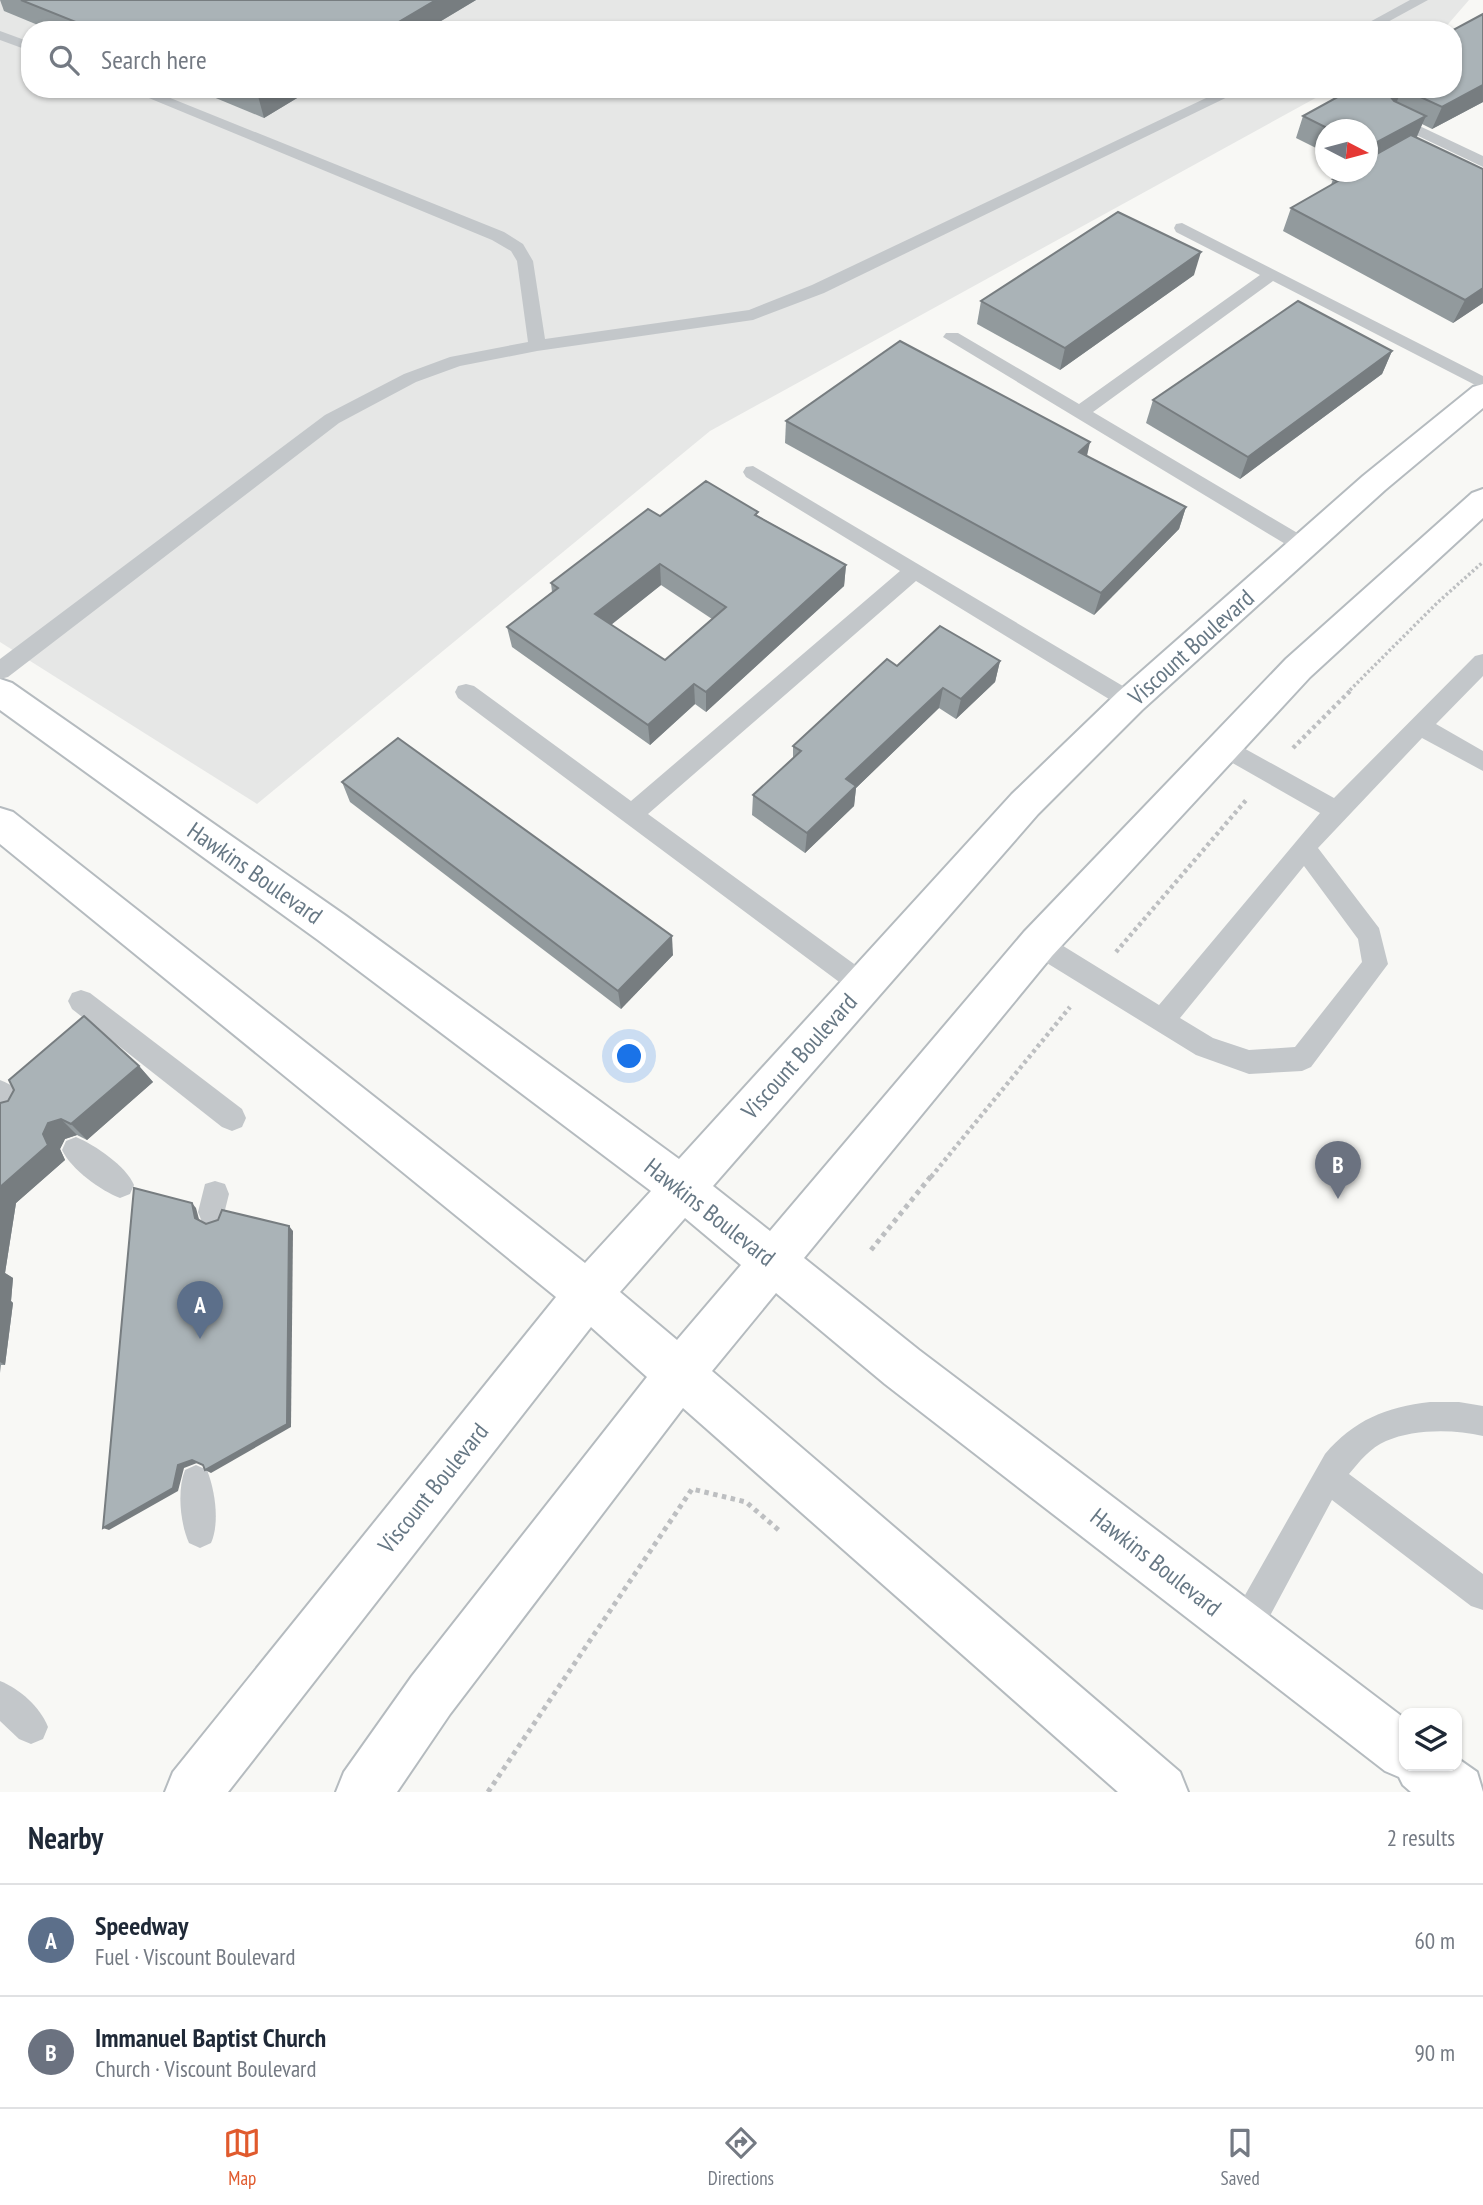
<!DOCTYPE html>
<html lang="en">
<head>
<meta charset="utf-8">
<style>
	:root { --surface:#fff; --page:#f6f6f7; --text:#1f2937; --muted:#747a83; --line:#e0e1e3; --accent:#e05a2d }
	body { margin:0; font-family:"PT Sans Narrow",sans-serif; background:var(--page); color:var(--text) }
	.controls { position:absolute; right:21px; bottom:21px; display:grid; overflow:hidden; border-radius:14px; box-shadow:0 2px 5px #0004 }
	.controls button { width:63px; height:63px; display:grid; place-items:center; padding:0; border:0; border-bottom:2px solid var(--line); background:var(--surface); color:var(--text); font:35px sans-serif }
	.compass { position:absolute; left:1315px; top:119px; width:63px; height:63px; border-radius:50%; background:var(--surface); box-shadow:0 2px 5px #0004; rotate:96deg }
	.you { position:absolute; left:630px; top:1057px; width:24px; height:24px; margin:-18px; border:5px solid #fff; border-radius:50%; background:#1a73e8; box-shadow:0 0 0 10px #1a73e833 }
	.badge { display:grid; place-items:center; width:46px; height:46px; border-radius:50%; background:var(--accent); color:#fff; font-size:23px; font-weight:700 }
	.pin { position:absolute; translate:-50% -58px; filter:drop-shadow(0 2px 4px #0008) }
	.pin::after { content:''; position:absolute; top:37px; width:24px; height:21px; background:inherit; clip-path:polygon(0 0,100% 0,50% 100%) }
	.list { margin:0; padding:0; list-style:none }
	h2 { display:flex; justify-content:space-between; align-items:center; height:91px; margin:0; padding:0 28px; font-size:30px }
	h2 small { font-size:23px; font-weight:400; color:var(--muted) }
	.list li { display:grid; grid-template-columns:46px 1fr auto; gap:21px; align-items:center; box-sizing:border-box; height:112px; padding:0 28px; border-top:2px solid var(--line) }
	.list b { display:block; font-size:26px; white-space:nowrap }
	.list p { margin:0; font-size:23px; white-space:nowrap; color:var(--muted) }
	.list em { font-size:23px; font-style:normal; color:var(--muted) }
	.icon { flex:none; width:38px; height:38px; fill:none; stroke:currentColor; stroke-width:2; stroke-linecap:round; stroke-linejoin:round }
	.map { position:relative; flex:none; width:1483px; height:1792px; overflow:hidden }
	.search { position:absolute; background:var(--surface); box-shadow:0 2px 5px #0004; left:21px; right:21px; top:21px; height:77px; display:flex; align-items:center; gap:18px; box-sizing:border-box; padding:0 24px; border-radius:28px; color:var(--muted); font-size:26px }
	.sheet { height:315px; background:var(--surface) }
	nav { display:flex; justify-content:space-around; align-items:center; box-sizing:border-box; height:98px; border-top:2px solid var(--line); background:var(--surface); font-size:19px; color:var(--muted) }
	nav a { display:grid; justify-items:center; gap:4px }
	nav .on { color:var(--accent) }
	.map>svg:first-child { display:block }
	.built { fill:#e6e7e6 }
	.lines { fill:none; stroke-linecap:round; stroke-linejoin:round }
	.secondary-casing { stroke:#b5bbbf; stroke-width:4 }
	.path-far2 { stroke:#bdbfc1; stroke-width:3.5; stroke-dasharray:2.5 2.5; stroke-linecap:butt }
	.path-far1 { stroke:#bdbfc1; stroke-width:4.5; stroke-dasharray:3.5 3.5; stroke-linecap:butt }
	.path { stroke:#bdbfc1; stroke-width:5; stroke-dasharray:4.5 4.5; stroke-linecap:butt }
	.service { fill:#c3c7ca; fill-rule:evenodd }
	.secondary { fill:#fff; fill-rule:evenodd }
	.wall { fill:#929a9d; fill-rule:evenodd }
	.shaded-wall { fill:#777d80 }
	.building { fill:#aab3b7; stroke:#777d80; stroke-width:2; fill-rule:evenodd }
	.labels { text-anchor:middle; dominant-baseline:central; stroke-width:7; stroke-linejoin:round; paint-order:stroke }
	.street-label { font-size:24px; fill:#677885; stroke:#fff }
</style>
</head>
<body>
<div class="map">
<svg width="1483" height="1792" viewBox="0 0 1483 1792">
	<rect width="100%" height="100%" fill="#f8f8f5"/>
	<polygon class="built" points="0,0 1469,0 1443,30 30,30 30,89 1332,89 710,431 257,804 0,642"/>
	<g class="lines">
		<g class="secondary-casing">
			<path id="secondary" d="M1483 384V408L1385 490 1142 710 1038 814 713 1186 770 1231 1024 932 1286 659 1472 493 1483 489V518L1310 677 1052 956 804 1258 919 1350 1404 1718V1766H1457V1758L1477 1772 1483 1792H1411L1403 1785 1399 1777 1385 1771 885 1384 776 1293 712 1371 1180 1772 1188 1792H1118L683 1408 450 1714 397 1792H336L344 1772 412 1676 647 1377 591 1327 228 1792H165L173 1772 556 1297 0 844V808L13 812 585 1263 651 1191 318 940 0 710V679L12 683 346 916 679 1159 1012 794 1118 692 1363 476 1473 387ZM685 1218 741 1265 677 1340 620 1292Z"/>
		</g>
		<polyline class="path-far2" points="1350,690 1437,603 1483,562"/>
		<g class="path-far1">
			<polyline points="1293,748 1352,689"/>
			<polyline points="1116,952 1247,799"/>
			<polyline points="931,1177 1070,1007"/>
		</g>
		<g class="path">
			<polyline points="871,1250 932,1175"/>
			<polyline points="488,1792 692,1489 746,1502 781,1532"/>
		</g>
		<g class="service">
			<polygon points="1410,0 1428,0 1373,30 1355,30"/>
			<polygon points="0,31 30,42 30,51 0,40"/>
			<polygon points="127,89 148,89 504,232 523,244 533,261 545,339 749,310 812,285 1225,89 1244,89 824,293 753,320 537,351 460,366 416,382 339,423 8,677 0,679 0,659 325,415 404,374 450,357 528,342 517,261 511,251 492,240"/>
			<polygon points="1392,113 1483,156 1483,167 1387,121 1384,118 1387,115"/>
			<polygon points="1182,223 1483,376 1483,389 1273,281 1093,412 1311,541 1314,546 1311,551 1297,551 943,337 946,333 958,333 1079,404 1260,275 1176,232 1174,228 1176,224"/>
			<polygon points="753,466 1138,695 1141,701 1138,707 1130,709 1122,707 916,581 648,814 872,977 876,985 872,993 863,996 854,993 458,698 455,692 458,686 466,684 474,686 631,801 900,571 746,477 743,472 746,467"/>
			<path d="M1483 654V676L1436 724 1483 751V771L1422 738 1318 848 1379 928 1388 964 1311 1067 1302 1071 1249 1074 1196 1055 1029 952 1025 944 1029 936 1038 933 1047 936 1159 1005 1320 813 1215 753 1212 747 1215 741 1223 738 1231 741 1334 798 1475 656ZM1304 866 1358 939 1362 962 1295 1047 1249 1050 1213 1038 1180 1018Z"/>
			<polygon points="81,990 90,993 242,1109 246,1118 242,1127 232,1131 222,1127 72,1009 68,1001 72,993"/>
			<path d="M0 1080C13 1085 23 1092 29 1105L25 1114 15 1117 0 1109Z"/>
			<path d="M76 1137C95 1145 126 1166 134 1185L130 1194 120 1198C101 1191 71 1169 62 1150L66 1141Z"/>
			<polygon points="215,1181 225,1184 229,1194 222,1222 212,1226 202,1222 198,1212 205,1184"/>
			<path d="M1430 1402H1459L1483 1406V1436C1453 1429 1414 1429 1386 1441 1371 1447 1359 1462 1349 1474L1483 1574V1610L1471 1606 1332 1500 1256 1642 1244 1647 1232 1642 1227 1630 1232 1618 1325 1454C1354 1420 1386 1407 1430 1402Z"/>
			<path d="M196 1465 207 1470C215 1490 220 1523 211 1543L200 1548 189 1543C180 1523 177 1490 185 1470Z"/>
			<path d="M0 1681C20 1689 40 1707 48 1727L43 1739 31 1744 19 1739 0 1721Z"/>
		</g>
		<use href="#secondary" class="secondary"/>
	</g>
	<g class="wall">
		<polygon points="0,0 476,0 426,30 50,30 4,11"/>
		<polygon points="1483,14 1483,102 1432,129 1422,124 1417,137 1483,303 1453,323 1283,231 1291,208 1331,185 1333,179 1368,172 1368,130 1326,130 1326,153 1296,138 1303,116 1352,89 1453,89"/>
		<polygon points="194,89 312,89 264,118"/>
		<polygon points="1194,275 1060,370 977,324 981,301"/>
		<polygon points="1392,351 1382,374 1240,479 1146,423 1153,400"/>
		<polygon points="786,421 1087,457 1186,507 1179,529 1094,615 785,443"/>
		<path d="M660 516H758L846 565 844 586 706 712 695 704 650 745 512 647 507 627 552 592 551 583ZM661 585 712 619 665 660 611 625Z"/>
		<polygon points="1000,661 995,682 956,719 939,708 856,788 854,806 805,853 752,815 753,795 793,758 793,746"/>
		<polygon points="342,782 673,955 621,1009 350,802"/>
		<polygon points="139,1066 153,1082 87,1140 77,1135 65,1139 60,1149 65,1160 16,1203 5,1273 13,1278 11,1301 13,1303 5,1365 1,1365 0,1373 0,1103 8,1101 14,1090"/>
	</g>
	<g class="shaded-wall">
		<polygon points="436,0 476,0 426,30 385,30"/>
		<polygon points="1483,85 1483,102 1432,129 1442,107"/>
		<polygon points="269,89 312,89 264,118 258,96"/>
		<polygon points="1402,89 1393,111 1390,96 1395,91"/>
		<polygon points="1426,116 1416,138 1368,165 1368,147"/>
		<polygon points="1201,252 1194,275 1060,370 1065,348"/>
		<polygon points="1483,288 1483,303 1453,323 1465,300"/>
		<polygon points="1392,351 1382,374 1240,479 1248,457"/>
		<polygon points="1090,442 1085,465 1079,452"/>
		<polygon points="1186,507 1179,529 1094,615 1101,593"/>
		<polygon points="660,564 661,585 598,635 595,614"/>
		<polygon points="846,565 844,586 706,712 706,692"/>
		<polygon points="1000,661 995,682 956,719 961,699"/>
		<polygon points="694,684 695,704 650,745 648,725"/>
		<polygon points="943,688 939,708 856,788 854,806 805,853 807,833 846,779"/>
		<polygon points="672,936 673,955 621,1009 618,991"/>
		<polygon points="139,1066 153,1082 87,1140 71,1124"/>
		<polygon points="61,1119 77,1135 65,1139 60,1149 65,1160 16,1203 5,1273 13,1278 11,1301 13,1303 5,1365 0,1362 0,1187 43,1134 48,1123"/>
		<polygon points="192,1203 196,1208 200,1223 195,1218"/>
		<polygon points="289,1226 293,1231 291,1427 211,1473 205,1470"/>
		<polygon points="192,1460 197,1463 184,1468 178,1491 109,1530 103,1528 178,1465"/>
	</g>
	<g class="building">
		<polygon points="21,0 436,0 385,30 72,30 66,27 76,22"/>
		<polygon points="1483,14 1483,85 1442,107 1403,89 1453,89 1453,30"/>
		<polygon points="242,89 269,89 258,96"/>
		<polygon points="1352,89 1399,89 1395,91 1390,96 1394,101 1426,116 1368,147 1368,130 1331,130 1303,116"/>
		<polygon points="1411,135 1483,169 1483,288 1465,300 1291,208 1338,181 1333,179 1346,172 1368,172 1368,159"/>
		<polygon points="1118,212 1201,252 1065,348 981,301"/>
		<polygon points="1298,301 1392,351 1248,457 1153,400"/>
		<polygon points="900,341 1090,442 1079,452 1186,507 1101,593 786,421"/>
		<path d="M706 481 758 512 755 515 846 565 706 692 694 684 648 725 507 627 558 588 551 583 648 509 660 516ZM660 564 726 607 665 660 595 614Z"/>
		<polygon points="940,626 1000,661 961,699 943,688 846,779 856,786 807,833 753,795 801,751 793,746 887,659 897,666"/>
		<polygon points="398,738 672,936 618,991 342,782"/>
		<polygon points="84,1016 139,1066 71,1124 61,1119 48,1123 43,1134 48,1145 0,1187 0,1103 8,1101 14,1090 9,1080"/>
		<polygon points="134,1188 192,1203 195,1218 206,1224 218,1220 222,1210 289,1226 287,1424 205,1470 203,1465 192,1460 178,1465 173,1488 103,1528"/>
	</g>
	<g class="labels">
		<g class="street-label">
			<text transform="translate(1191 647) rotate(-42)">Viscount Boulevard</text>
			<text transform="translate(255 873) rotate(35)">Hawkins Boulevard</text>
			<text transform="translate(799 1056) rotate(-48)">Viscount Boulevard</text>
			<text transform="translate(710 1212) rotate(38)">Hawkins Boulevard</text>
			<text transform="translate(433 1488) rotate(-51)">Viscount Boulevard</text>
			<text transform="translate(1156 1562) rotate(38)">Hawkins Boulevard</text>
		</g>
	</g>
</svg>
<div class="controls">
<button><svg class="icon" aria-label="layers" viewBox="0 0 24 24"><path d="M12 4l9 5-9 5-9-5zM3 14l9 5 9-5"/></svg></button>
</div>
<svg class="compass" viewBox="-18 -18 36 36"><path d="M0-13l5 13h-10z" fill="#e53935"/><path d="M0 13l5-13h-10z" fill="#747a83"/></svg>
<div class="you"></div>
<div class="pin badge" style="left:200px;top:1339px;background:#5c6f8a">A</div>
<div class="pin badge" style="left:1338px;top:1199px;background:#6b7280">B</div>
<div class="search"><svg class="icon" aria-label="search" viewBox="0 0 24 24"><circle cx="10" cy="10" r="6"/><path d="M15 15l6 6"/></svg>Search here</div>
</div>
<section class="sheet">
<h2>Nearby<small>2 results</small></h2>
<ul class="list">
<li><span class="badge" style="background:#5c6f8a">A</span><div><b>Speedway</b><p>Fuel · Viscount Boulevard</p></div><em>60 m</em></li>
<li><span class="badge" style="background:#6b7280">B</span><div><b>Immanuel Baptist Church</b><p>Church · Viscount Boulevard</p></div><em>90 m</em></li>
</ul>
</section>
<nav>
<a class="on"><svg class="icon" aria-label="map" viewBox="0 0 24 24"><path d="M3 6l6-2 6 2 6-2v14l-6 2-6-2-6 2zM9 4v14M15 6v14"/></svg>Map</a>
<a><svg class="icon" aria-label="directions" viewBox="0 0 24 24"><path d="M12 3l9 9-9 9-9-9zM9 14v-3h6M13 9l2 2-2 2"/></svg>Directions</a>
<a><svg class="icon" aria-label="saved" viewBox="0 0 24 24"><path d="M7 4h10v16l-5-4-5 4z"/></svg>Saved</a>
</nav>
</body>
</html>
